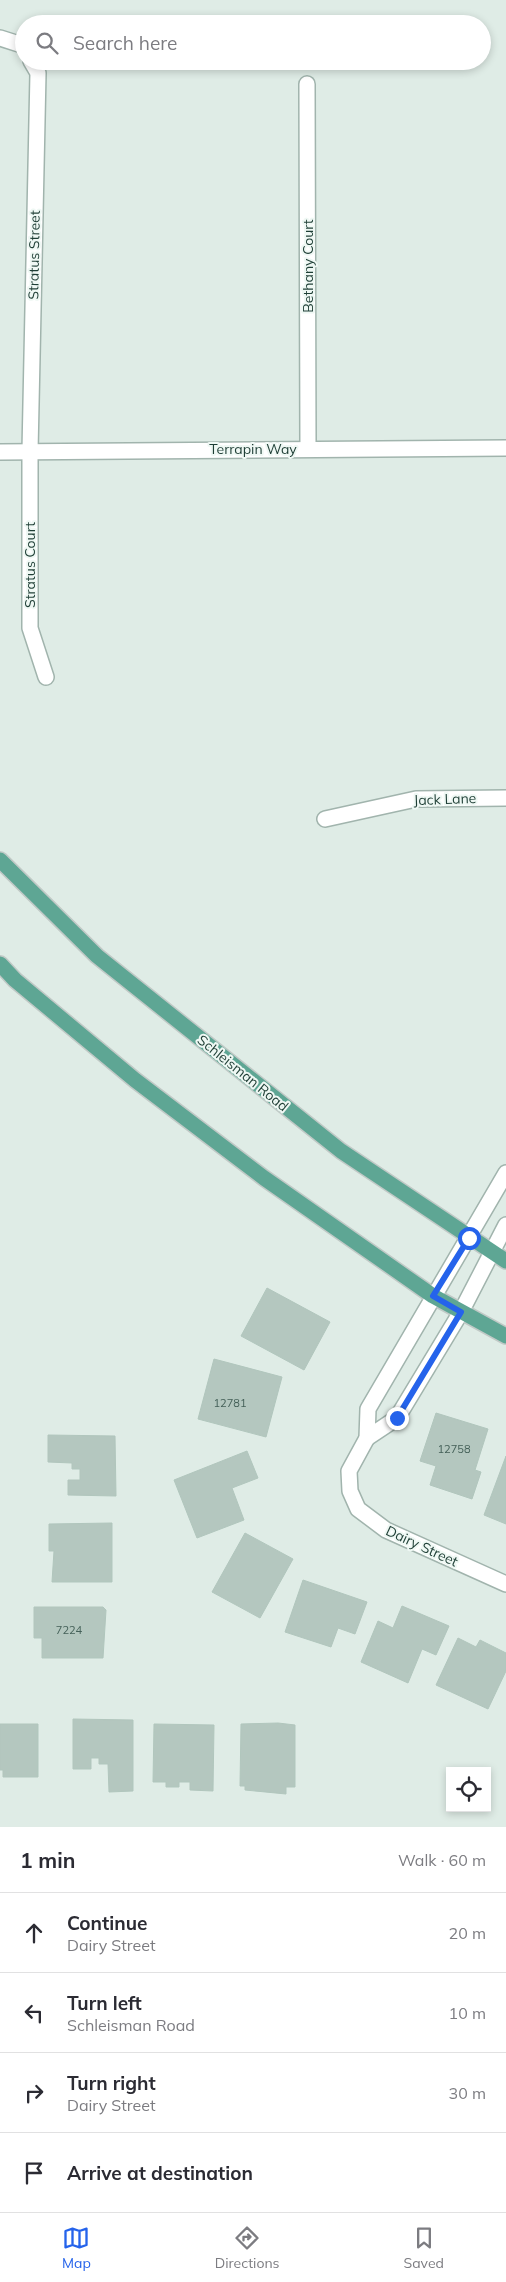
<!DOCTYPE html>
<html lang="en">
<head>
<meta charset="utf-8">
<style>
	:root { --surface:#fff; --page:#f2f2f3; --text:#2b2b33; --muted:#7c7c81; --line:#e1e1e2; --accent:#2563eb }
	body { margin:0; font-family:Mulish,sans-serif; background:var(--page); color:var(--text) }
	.controls { position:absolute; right:15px; bottom:15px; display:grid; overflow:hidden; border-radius:0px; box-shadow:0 2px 8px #0003 }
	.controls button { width:45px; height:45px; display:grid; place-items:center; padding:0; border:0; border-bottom:1px solid var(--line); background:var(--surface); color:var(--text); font:25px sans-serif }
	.stop { position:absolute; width:15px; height:15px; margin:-11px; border:4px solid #2563eb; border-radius:50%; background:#fff }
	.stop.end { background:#2563eb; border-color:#fff; box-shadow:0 1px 5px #0008 }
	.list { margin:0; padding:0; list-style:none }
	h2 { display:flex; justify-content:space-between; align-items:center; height:65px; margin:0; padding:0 20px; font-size:21px }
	h2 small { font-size:16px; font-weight:400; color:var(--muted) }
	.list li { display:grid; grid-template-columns:32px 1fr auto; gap:15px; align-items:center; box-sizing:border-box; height:80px; padding:0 20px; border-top:1px solid var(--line) }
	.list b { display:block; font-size:19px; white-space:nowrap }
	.list p { margin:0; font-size:16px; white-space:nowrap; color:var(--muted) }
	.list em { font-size:16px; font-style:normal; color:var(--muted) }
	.icon { flex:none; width:28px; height:28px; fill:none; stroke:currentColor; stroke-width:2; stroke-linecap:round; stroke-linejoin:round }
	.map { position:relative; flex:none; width:506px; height:1827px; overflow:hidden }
	.search { position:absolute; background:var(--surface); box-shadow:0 2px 8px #0003; left:15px; right:15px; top:15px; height:55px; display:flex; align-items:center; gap:12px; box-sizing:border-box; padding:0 18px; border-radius:28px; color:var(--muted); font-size:19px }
	.sheet { height:385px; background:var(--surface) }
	nav { display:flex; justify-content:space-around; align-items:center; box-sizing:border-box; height:70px; border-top:1px solid var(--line); background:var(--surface); font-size:14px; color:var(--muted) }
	nav a { display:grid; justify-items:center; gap:2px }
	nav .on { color:var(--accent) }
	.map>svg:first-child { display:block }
	.building { fill:#b4c7bf; stroke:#b1c6bd }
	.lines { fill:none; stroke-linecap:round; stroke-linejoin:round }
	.minor-casing { stroke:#a1b4ad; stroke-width:18 }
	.major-casing { stroke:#c0c9c6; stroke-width:18 }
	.minor { stroke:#fff; stroke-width:15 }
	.major { stroke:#5ea694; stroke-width:15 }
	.route { stroke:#2563eb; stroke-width:6 }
	.labels { text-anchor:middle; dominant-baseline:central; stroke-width:4; stroke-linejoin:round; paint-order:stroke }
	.number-label { font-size:11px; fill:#446058 }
	.street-label { font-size:14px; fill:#1e3e35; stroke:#eff8f4 }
</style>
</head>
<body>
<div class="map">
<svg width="506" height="1827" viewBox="0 0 506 1827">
	<rect width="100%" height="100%" fill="#dfece6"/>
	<g class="building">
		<polygon points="267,1288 330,1322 304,1370 241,1336"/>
		<polygon points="214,1359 282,1377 266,1437 198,1419"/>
		<polygon points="436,1413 488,1429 475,1470 481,1472 472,1499 430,1485 436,1466 420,1461"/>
		<polygon points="48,1435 115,1436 116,1496 68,1495 68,1480 80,1480 80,1469 72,1469 72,1463 48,1462"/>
		<polygon points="247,1451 258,1478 232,1488 244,1520 197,1538 174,1480"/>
		<polygon points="506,1456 506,1524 484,1515"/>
		<polygon points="112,1523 112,1582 52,1582 54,1551 49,1551 49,1524"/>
		<polygon points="245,1533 293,1559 260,1618 212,1592"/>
		<polygon points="303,1580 367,1602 355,1634 338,1628 331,1647 285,1632"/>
		<polygon points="402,1606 449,1626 436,1655 422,1649 408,1683 361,1662 378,1621 393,1628"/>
		<polygon points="34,1607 103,1607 106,1610 103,1658 42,1658 42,1638 34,1638"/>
		<polygon points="458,1638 476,1647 480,1640 506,1653 506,1671 488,1709 436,1685"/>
		<polygon points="73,1719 133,1720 133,1791 109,1792 108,1764 99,1764 99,1758 91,1758 91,1769 73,1769"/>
		<polygon points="278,1723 295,1725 295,1787 286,1787 286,1794 245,1790 245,1786 240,1786 241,1724"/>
		<polygon points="0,1724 38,1724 38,1777 3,1777 3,1770 0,1770"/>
		<polygon points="154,1724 214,1725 213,1791 190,1790 190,1782 179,1782 179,1787 166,1787 166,1782 153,1782"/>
	</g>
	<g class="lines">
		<g class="minor-casing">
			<g id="minor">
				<polyline points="0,38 22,45 24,47"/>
				<polyline points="31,61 38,73 30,451 30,628 46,677"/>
				<polyline points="307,84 308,448"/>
				<polyline points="0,452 506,448"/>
				<polyline points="325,819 416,799 506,798"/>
				<polyline points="506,1173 368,1409 367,1438 349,1471 350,1491 358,1509 386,1530 506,1584"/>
				<polyline points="367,1438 397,1418 461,1312 506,1225"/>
			</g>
		</g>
		<g class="major-casing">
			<g id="major">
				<polyline points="0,860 97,956 341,1151 506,1261"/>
				<polyline points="0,964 15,980 135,1080 264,1178 433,1296 506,1336"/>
			</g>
		</g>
		<use href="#minor" class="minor"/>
		<use href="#major" class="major"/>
	</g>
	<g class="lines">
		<polyline class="route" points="397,1418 461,1312 433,1296 469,1238"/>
	</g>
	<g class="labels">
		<g class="number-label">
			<text x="230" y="1403">12781</text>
			<text x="454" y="1449">12758</text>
			<text x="69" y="1630">7224</text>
		</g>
		<g class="street-label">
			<text transform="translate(34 255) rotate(-89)">Stratus Street</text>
			<text transform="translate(308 266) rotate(-90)">Bethany Court</text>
			<text x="253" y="449">Terrapin Way</text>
			<text transform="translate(30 565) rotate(-90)">Stratus Court</text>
			<text transform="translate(445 799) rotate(-2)">Jack Lane</text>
			<text transform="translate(243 1073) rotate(39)">Schleisman Road</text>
			<text transform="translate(422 1546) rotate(25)">Dairy Street</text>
		</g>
	</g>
</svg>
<div class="controls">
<button><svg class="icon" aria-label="locate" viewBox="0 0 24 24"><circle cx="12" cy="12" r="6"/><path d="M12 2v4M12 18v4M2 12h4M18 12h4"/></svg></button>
</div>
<div class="stop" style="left:469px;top:1238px"></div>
<div class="stop end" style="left:397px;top:1418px"></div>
<div class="search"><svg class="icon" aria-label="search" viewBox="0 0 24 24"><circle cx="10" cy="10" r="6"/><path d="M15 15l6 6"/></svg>Search here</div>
</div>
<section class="sheet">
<h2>1 min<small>Walk · 60 m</small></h2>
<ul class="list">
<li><svg class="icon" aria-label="ahead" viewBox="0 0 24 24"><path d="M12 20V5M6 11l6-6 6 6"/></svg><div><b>Continue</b><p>Dairy Street</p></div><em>20 m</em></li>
<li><svg class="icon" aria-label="left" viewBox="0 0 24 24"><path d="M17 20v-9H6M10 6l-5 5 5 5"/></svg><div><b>Turn left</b><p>Schleisman Road</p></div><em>10 m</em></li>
<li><svg class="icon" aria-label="right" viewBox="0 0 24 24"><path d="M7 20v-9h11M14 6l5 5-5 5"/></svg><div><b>Turn right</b><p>Dairy Street</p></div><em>30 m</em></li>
<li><svg class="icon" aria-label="arrive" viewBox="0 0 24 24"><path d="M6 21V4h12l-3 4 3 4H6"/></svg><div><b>Arrive at destination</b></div></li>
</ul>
</section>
<nav>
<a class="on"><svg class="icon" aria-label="map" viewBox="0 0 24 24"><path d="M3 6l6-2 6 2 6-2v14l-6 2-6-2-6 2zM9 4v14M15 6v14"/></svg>Map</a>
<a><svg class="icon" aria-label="directions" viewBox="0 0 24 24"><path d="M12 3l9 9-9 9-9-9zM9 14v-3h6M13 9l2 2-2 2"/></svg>Directions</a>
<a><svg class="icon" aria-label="saved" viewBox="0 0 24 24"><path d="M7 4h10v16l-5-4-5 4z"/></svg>Saved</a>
</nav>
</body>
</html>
